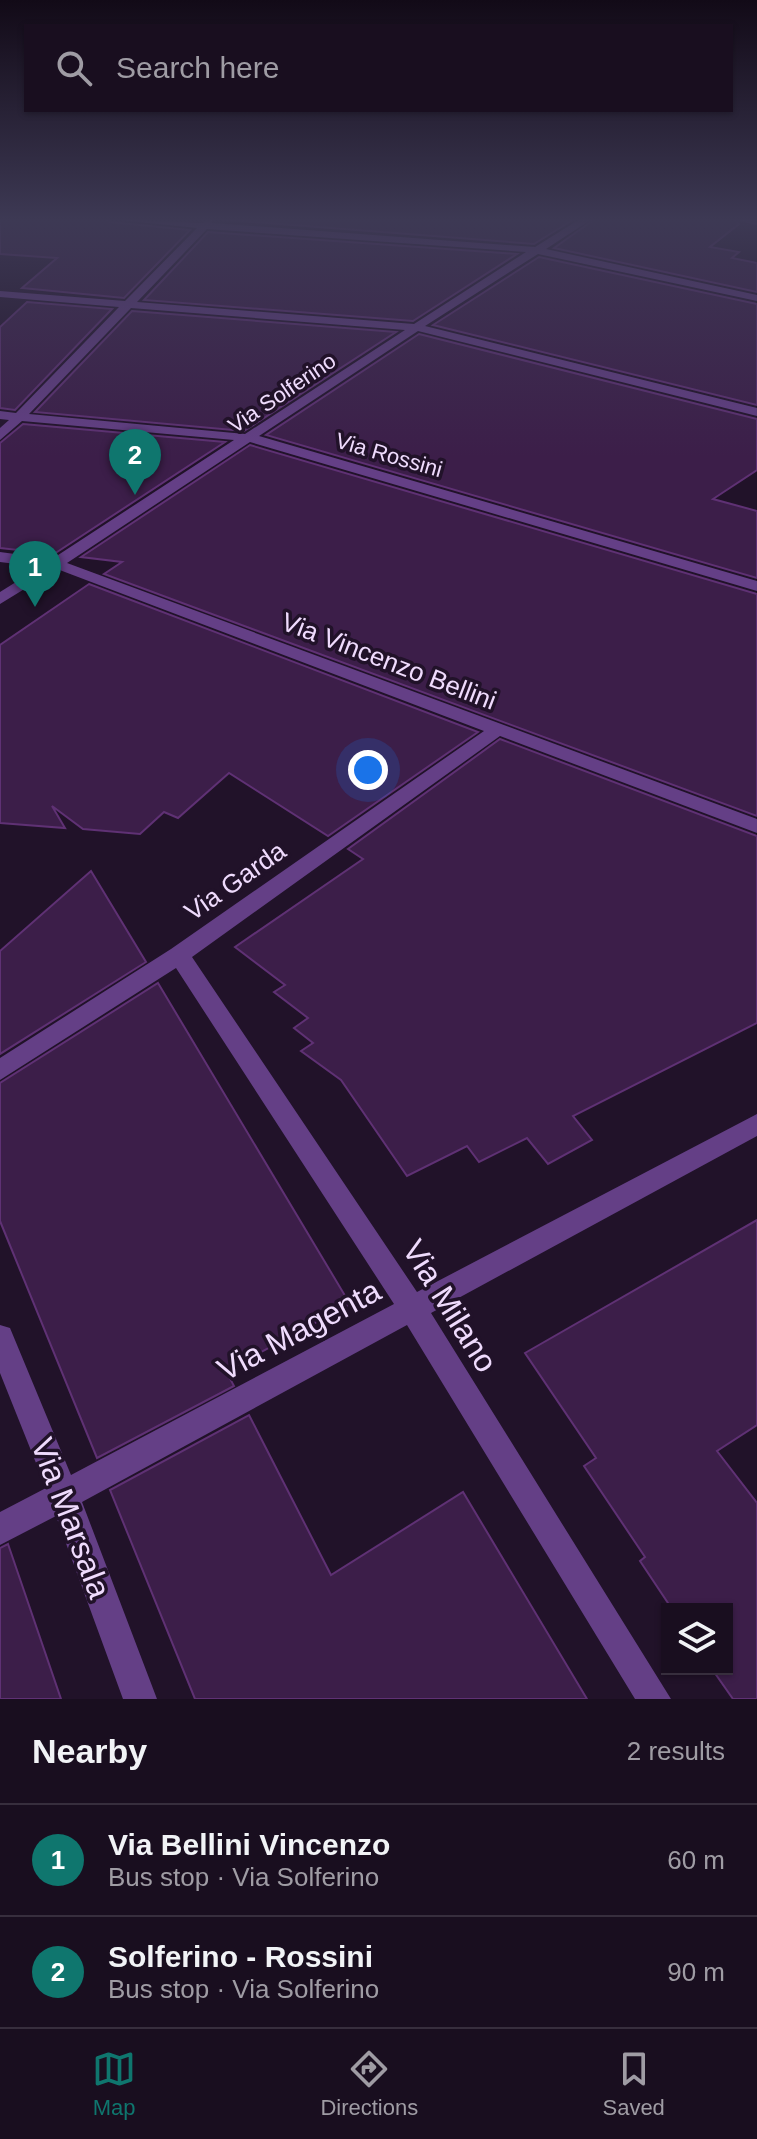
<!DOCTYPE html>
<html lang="en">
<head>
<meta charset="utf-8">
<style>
	:root { --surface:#190e1f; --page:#221728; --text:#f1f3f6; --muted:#9f9ca4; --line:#372e3d; --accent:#0f766e }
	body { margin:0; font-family:Arial,sans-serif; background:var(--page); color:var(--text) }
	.controls { position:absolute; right:24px; bottom:24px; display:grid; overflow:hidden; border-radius:0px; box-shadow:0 2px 6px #0004 }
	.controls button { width:72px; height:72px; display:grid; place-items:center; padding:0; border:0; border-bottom:2px solid var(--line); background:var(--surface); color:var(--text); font:40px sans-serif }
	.you { position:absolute; left:368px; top:770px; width:28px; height:28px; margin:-20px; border:6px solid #fff; border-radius:50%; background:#1a73e8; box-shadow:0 0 0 12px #1a73e833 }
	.badge { display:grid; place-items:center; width:52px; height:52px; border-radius:50%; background:var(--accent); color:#fff; font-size:26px; font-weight:700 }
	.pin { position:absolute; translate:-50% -66px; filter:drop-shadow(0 2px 4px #0008) }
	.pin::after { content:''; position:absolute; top:42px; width:28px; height:24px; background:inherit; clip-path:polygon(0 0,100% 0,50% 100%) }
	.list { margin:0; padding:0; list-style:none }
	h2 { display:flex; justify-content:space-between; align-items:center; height:104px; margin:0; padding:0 32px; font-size:34px }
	h2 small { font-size:26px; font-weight:400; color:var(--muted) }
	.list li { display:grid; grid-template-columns:52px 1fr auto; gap:24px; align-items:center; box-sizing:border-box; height:112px; padding:0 32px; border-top:2px solid var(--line) }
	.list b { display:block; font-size:30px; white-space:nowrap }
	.list p { margin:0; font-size:26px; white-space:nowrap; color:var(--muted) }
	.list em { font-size:26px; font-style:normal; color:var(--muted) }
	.icon { flex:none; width:44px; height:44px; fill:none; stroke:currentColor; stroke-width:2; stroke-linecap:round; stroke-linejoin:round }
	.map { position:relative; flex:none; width:757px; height:1699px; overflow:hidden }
	.search { position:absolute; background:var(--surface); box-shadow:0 2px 6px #0004; left:24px; right:24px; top:24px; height:88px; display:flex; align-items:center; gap:20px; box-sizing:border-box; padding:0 28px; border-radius:0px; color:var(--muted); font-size:30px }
	.sheet { height:328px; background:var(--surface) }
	nav { display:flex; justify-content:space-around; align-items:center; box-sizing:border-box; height:112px; border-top:2px solid var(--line); background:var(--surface); font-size:22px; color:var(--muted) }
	nav a { display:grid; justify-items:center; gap:4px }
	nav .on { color:var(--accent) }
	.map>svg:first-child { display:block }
	.building { fill:#3c1e49; stroke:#5f3174; stroke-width:2 }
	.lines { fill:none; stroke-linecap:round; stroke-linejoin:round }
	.minor { fill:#643f86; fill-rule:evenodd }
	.labels { text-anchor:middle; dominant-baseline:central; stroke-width:7; stroke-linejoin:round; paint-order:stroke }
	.far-street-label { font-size:22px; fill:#efdbfd; stroke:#211229 }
	.street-label { font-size:26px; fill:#efdbfd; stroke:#211229 }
	.near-street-label { font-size:32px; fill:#efdbfd; stroke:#211229 }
</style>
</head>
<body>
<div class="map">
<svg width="757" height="1699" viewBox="0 0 757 1699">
	<rect width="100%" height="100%" fill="#211229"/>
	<g class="building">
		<polygon points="0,219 107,219 110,222 190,230 124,298 22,288 57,258 0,254"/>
		<polygon points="216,219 574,219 534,244"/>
		<polygon points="595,219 735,219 739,224 710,247 739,252 732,258 757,263 757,292 554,248"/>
		<polygon points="208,232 517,254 413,321 144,300"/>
		<polygon points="539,257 757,304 757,405 433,325"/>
		<polygon points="27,302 112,309 15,410 0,408 0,327"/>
		<polygon points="132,311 396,332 244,431 35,412"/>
		<polygon points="419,334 757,419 757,470 713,499 757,511 757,578 266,435"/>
		<polygon points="23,424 225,442 54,554 0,548 0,443"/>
		<polygon points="250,445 757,594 757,816 104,574 122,562 81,557"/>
		<polygon points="89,584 478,732 328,836 229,773 178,818 164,812 140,834 83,829 52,806 65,828 0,823 0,645"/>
		<polygon points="500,739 757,836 757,1023 573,1116 592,1140 548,1164 527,1138 479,1162 467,1146 407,1176 341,1080 301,1051 313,1043 294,1028 308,1018 274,992 285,985 235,947 363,859 348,849"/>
		<polygon points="91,871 146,962 0,1054 0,951"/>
		<polygon points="158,983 350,1304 226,1371 234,1386 97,1458 0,1221 0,1083"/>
		<polygon points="757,1220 757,1425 717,1451 757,1503 757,1699 733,1699 712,1669 727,1669 727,1609 672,1609 640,1561 645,1557 584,1466 596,1458 525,1353"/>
		<polygon points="249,1415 331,1575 463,1492 587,1699 195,1699 110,1490"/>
		<polygon points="8,1544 61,1699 0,1699 0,1548"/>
	</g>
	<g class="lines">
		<g class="minor">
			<path d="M110 219 202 223 213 219 212 223 535 247 580 219H592L546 249 757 295V301L538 254 425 326 757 408V416L418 331 259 436 757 581V591L250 442 67 563 757 819V833L500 736 192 957 417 1292 757 1114V1136L431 1313 671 1699H635L407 1325 82 1502 157 1699H123L56 1516 0 1545V1512L46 1488 0 1373V1325L10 1328 71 1475 394 1304 176 968 0 1080V1058L171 949 484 731 57 569 0 604V592L40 567 0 562V552L52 559 234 440 22 421 0 440V428L9 420 0 419V411L16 413 119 307 0 297V291L125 301 197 228ZM207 229 526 252 414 324 137 302ZM131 308 405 330 245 434 29 414Z"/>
			<polygon points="738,219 757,219 757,225 740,221"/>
		</g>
	</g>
	<linearGradient id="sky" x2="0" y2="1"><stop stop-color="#120a17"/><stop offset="0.48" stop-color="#3d3954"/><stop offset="1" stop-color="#3d3954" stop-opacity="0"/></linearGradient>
	<rect width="757" height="457" fill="url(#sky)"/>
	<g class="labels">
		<g class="far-street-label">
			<text transform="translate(282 393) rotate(-34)">Via Solferino</text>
			<text transform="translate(389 455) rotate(16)">Via Rossini</text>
		</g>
		<g class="street-label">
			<text transform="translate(389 661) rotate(21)">Via Vincenzo Bellini</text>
			<text transform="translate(235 881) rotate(-35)">Via Garda</text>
		</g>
		<g class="near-street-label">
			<text transform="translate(450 1306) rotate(58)">Via Milano</text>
			<text transform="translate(299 1330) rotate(-28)">Via Magenta</text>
			<text transform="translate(71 1518) rotate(69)">Via Marsala</text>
		</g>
	</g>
</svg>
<div class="controls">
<button><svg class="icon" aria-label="layers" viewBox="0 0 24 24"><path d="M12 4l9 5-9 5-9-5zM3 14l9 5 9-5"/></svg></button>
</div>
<div class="you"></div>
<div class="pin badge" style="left:35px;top:607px">1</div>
<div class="pin badge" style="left:135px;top:495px">2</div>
<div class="search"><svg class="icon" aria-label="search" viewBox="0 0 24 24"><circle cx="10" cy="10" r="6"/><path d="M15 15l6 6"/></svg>Search here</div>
</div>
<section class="sheet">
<h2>Nearby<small>2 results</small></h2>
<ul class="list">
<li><span class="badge">1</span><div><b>Via Bellini Vincenzo</b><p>Bus stop · Via Solferino</p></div><em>60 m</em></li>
<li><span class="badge">2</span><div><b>Solferino - Rossini</b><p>Bus stop · Via Solferino</p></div><em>90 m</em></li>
</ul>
</section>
<nav>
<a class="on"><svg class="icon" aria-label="map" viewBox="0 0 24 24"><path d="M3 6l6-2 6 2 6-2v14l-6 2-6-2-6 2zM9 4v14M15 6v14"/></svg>Map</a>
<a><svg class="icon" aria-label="directions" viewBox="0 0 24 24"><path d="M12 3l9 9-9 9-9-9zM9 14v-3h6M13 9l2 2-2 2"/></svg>Directions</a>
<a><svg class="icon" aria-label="saved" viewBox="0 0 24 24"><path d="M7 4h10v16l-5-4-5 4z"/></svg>Saved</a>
</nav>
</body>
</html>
